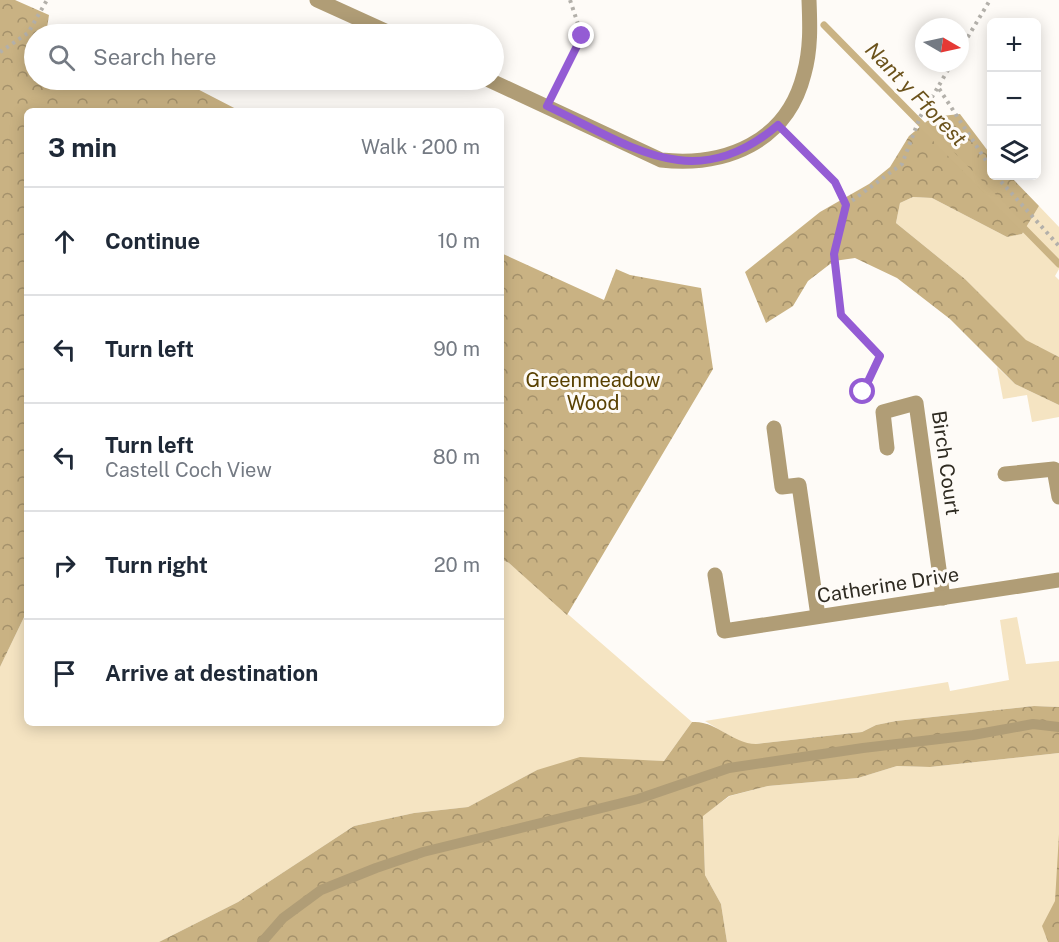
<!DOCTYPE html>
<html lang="en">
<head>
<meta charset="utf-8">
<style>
	:root { --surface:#fff; --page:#f2f2f3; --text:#1f2937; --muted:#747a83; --line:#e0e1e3 }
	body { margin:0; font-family:"Public Sans",sans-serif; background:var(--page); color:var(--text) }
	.controls { position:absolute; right:18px; top:18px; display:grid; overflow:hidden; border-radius:9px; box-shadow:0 3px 15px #0003 }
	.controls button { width:54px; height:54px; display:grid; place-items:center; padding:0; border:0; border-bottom:2px solid var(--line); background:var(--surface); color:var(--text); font:30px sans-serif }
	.compass { position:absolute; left:915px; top:18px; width:54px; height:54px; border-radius:50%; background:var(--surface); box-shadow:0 3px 15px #0003; rotate:99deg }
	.stop { position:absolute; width:18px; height:18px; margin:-14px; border:4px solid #945cd4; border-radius:50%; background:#fff }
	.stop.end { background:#945cd4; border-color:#fff; box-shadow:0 2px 6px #0008 }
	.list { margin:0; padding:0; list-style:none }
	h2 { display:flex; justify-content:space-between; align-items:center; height:78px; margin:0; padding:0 24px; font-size:26px }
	h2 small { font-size:20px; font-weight:400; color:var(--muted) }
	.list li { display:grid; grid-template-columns:39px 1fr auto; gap:18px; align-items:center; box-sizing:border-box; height:108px; padding:0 24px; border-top:2px solid var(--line) }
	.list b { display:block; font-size:22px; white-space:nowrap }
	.list p { margin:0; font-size:20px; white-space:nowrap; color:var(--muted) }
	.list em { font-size:20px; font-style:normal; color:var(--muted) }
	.icon { flex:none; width:33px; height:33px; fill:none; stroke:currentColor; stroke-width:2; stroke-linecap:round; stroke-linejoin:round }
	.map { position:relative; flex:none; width:1059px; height:942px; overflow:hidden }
	.search { position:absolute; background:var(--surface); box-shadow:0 3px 15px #0003; left:24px; top:24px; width:480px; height:66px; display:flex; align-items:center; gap:15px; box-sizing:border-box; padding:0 21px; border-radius:33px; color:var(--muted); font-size:22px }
	.panel { position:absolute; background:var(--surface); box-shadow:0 3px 15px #0003; left:24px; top:108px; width:480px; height:618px; border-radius:9px }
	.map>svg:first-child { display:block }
	.grass { fill:#f5e4c2 }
	.forest { fill:url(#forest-crowns) }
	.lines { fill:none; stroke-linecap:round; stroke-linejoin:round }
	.stream { stroke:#cab384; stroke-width:7 }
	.path { stroke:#b3b0aa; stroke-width:4; stroke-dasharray:3 4.5; stroke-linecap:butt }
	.lane { stroke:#b09d76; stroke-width:10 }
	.street { stroke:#b09d76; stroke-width:15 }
	.route { stroke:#945cd4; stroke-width:8 }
	.labels { text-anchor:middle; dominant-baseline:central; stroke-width:6; stroke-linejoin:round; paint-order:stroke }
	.park-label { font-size:20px; fill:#594102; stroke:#fefbf7 }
	.street-label { font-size:20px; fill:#2f2b22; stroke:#fefbf7 }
	.water-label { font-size:21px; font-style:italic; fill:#6b521b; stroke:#fefbf7 }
</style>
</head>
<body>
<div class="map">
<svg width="1059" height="942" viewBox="0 0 1059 942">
	<defs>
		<pattern id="forest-crowns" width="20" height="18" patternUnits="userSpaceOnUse" patternTransform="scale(1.5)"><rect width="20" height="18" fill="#c9b283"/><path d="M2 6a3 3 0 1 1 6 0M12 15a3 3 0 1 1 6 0" fill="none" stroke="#a4916b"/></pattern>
	</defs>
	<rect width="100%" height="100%" fill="#fefbf7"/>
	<g class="grass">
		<polygon points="913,197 932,198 1007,237 1022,234 1039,206 1059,227 1059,269 1055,276 1059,280 1059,357 1026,341 965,279 896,223 900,203"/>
		<polygon points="997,367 1015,384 1059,405 1059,417 1032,422 1027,395 1003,399"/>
		<polygon points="501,559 509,563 692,722 664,761 626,760 537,770 468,807 414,813 354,826 238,902 159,942 0,942 0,667 27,611 27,723 501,723"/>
		<polygon points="1017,617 1026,664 1059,661 1059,707 1034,706 896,721 876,725 862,732 756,744 743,744 705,721 948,682 950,691 1009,680 1000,620"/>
		<polygon points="1059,753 1059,942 727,942 721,904 705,875 703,815 730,796 768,786 858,778 897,766 930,767"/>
	</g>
	<g class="forest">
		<polygon points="0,0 15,0 49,15 47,28 51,34 34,34 34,80 97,80 103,82 105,80 180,80 240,111 27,111 27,611 0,667"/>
		<polygon points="960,114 991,155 992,176 1010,176 1039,206 1022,234 1007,237 932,198 913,197 900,203 896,223 965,279 1026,340 1059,357 1059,405 1015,384 950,319 897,278 855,258 834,261 808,281 793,306 766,323 745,272 820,212 869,184 890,167 909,136 932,117"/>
		<polygon points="501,253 604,300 616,269 630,275 701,288 713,369 567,615 509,563 501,559"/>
		<path d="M1034 706 1059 707V753L930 767 897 766 858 778 768 786 729 796 703 816 705 875 721 904 727 942H159L238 902 354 826 414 813 468 807 537 770 580 757 664 761 692 722C716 720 731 743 756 744L862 732 876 725 896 721Z"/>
		<polygon points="1059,834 1059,942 1048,942 1042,926 1055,901"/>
	</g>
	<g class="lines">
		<polyline class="stream" points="824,25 1059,264"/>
		<g class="path">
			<polyline points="960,50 990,0"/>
			<polyline points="0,52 28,33 47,0"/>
			<polyline points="952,63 938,87 992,170"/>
			<polyline points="554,92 582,36 570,0"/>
			<polyline points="789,136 835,182 846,205 833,254 841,315 880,356 863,392 871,400"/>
			<polyline points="996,176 1059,246"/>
			<polyline points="846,205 902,164 920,117 938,87"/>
		</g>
		<polyline class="lane" points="262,942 283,918 321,890 376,868 423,852 638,799 729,768 863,748 973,735 1033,724 1059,727"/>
		<g class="street">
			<polyline points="317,0 392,34"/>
			<path d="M489 80 661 160C726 167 787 142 804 74 811 49 810 25 809 0"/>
			<polyline points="774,428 782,487 799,485 818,616"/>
			<polyline points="887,448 883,412 916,403 943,598"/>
			<polyline points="1005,474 1054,469 1059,497"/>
			<polyline points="715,575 724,631 1059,580"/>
		</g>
	</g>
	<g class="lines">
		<path class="route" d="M582 36 547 106C630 145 694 197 778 125L835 182 846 205 834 254 841 315 880 356 863 392"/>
	</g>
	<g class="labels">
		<g class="park-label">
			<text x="593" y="380">Greenmeadow<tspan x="593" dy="23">Wood</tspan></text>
		</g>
		<g class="street-label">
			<text transform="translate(946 463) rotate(82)">Birch Court</text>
			<text transform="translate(888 585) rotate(-9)">Catherine Drive</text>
		</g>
		<g class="water-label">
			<text transform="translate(916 94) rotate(46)">Nant y Fforest</text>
		</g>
	</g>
</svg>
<div class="controls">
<button>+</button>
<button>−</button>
<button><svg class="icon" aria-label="layers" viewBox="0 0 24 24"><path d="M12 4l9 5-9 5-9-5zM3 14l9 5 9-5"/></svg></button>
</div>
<svg class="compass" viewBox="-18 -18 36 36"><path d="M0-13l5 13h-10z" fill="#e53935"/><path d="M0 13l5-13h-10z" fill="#747a83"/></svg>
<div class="stop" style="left:863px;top:392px"></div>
<div class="stop end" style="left:582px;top:36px"></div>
<div class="search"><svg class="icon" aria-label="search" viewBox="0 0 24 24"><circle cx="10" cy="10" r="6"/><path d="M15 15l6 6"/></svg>Search here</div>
<section class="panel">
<h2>3 min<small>Walk · 200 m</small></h2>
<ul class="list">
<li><svg class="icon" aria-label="ahead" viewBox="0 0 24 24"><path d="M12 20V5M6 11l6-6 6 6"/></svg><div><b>Continue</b></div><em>10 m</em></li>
<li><svg class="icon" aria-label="left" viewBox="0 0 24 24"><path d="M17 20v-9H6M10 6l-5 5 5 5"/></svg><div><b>Turn left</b></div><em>90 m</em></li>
<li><svg class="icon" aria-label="left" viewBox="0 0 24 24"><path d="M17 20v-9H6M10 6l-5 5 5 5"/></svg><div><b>Turn left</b><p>Castell Coch View</p></div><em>80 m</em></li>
<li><svg class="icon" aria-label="right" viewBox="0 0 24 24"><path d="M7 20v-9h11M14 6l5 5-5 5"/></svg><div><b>Turn right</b></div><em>20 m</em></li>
<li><svg class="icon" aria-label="arrive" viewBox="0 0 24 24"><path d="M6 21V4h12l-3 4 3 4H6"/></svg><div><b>Arrive at destination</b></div></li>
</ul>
</section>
</div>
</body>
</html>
